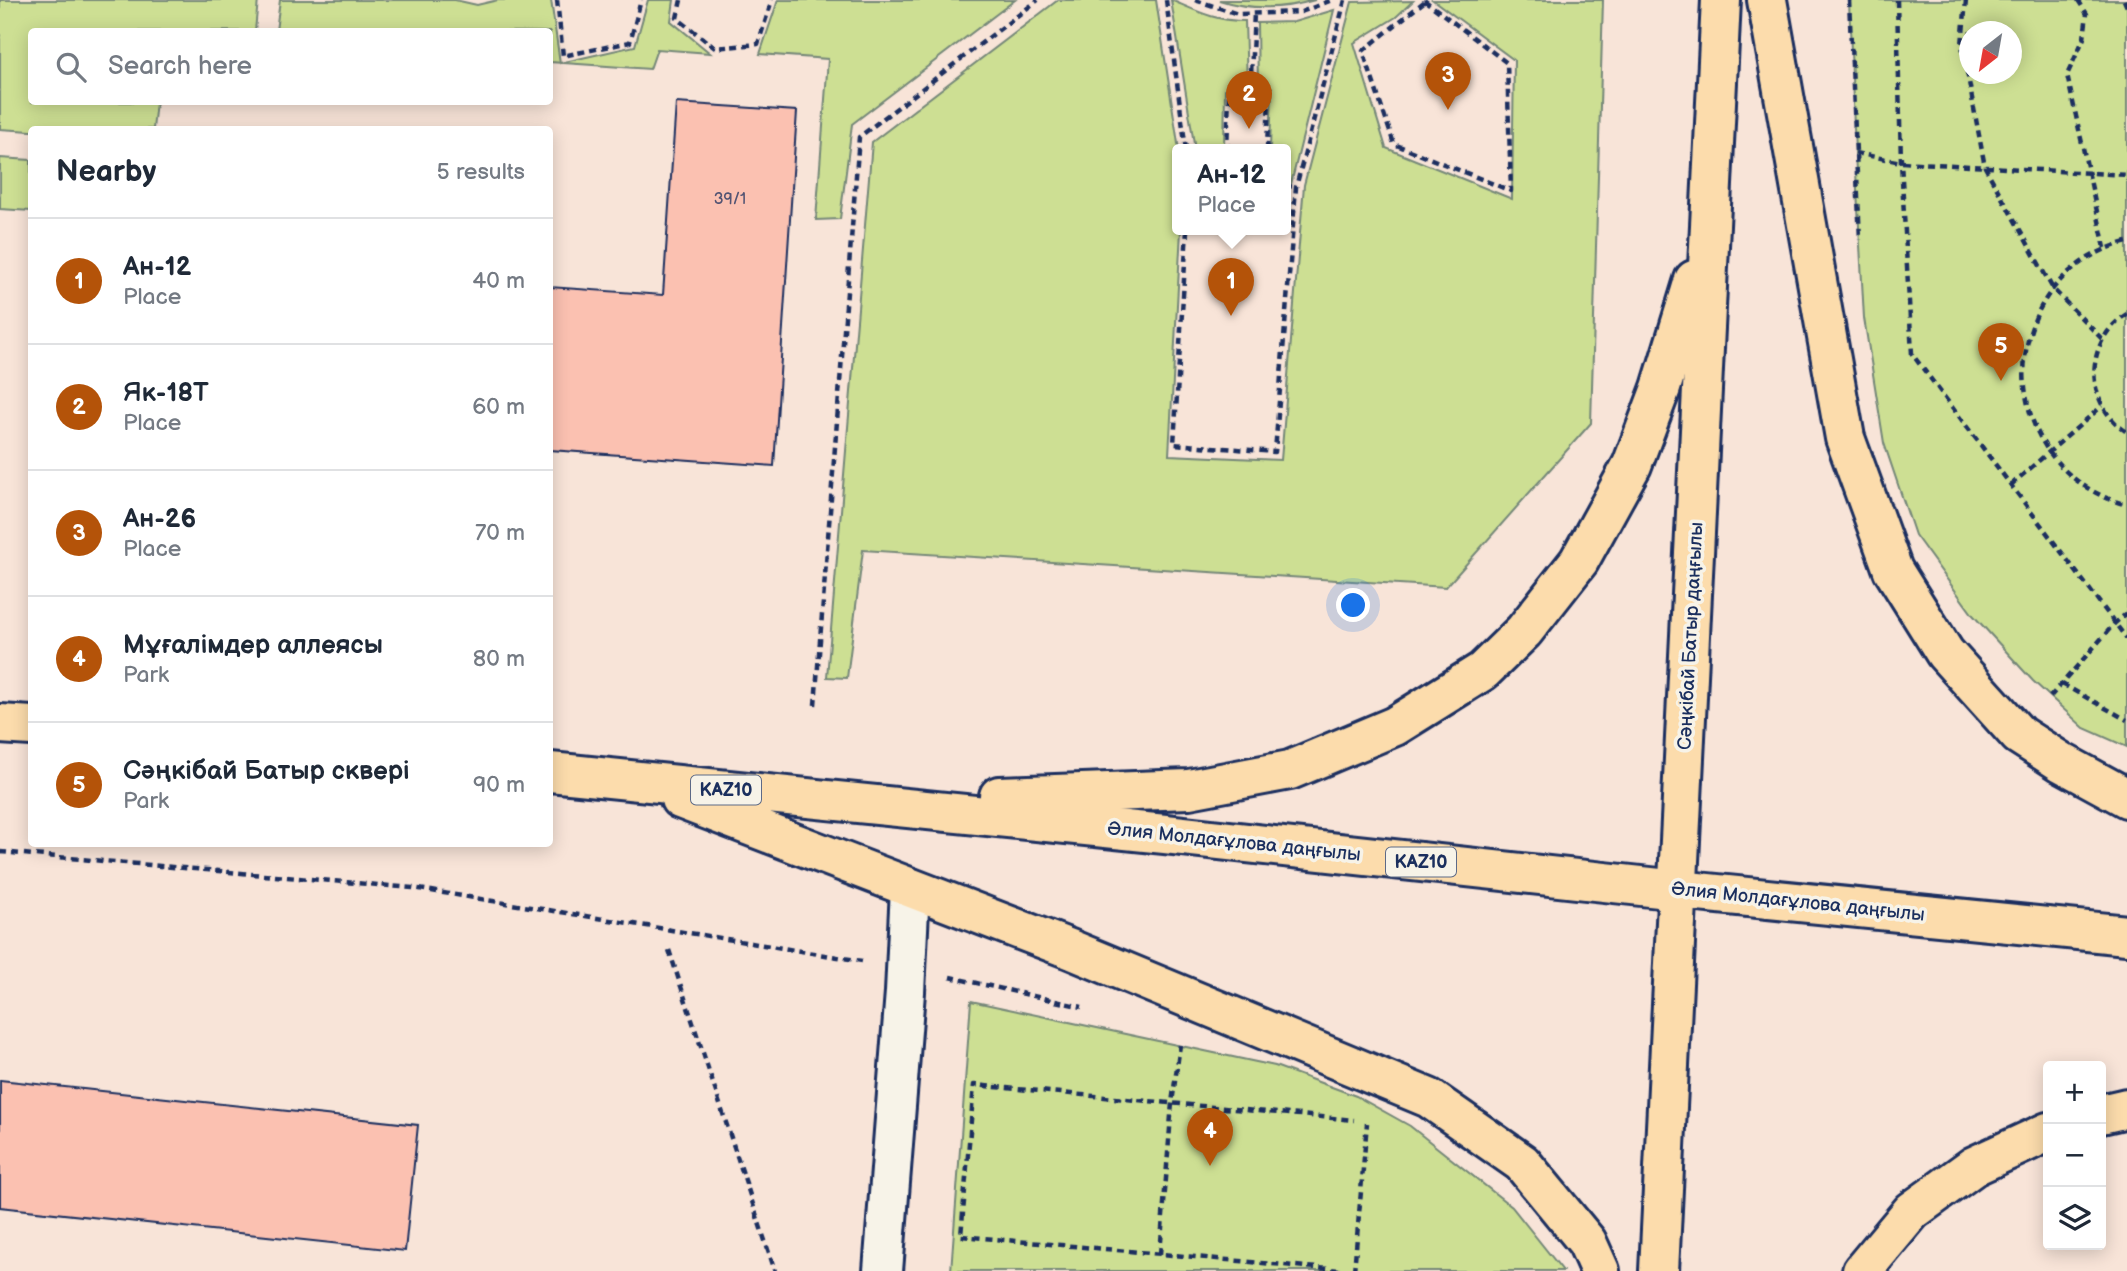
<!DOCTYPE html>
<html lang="en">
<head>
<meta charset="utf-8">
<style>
	:root { --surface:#fff; --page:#f6f6f7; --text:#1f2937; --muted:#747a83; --line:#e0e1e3; --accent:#b45309 }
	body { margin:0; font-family:"Balsamiq Sans",sans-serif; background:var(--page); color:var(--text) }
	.controls { position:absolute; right:21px; bottom:21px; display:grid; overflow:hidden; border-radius:7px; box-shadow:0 4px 18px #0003 }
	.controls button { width:63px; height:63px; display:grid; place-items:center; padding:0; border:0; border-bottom:2px solid var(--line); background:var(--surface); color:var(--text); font:35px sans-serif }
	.compass { position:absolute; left:1959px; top:21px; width:63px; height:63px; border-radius:50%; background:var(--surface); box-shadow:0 4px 18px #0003; rotate:211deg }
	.you { position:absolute; left:1354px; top:606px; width:24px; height:24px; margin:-18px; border:5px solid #fff; border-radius:50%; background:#1a73e8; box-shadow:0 0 0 10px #1a73e833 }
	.badge { display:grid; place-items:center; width:46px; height:46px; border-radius:50%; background:var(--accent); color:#fff; font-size:23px; font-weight:700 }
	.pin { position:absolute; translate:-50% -58px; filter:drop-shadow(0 2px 4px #0008) }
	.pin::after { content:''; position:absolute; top:37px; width:24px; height:21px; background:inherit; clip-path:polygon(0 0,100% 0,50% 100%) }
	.popup { position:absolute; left:1172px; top:144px; width:119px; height:91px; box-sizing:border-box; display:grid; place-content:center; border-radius:7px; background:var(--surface); filter:drop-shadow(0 2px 5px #0005); font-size:23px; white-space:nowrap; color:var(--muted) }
	.popup b { font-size:26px; color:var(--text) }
	.popup::after { content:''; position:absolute; left:50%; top:100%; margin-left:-14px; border:14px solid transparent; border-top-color:var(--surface) }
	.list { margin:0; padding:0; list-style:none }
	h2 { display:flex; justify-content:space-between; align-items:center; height:91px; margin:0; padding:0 28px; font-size:30px }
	h2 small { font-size:23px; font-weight:400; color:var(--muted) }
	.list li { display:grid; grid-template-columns:46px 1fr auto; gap:21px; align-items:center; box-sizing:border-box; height:126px; padding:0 28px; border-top:2px solid var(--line) }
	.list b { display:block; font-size:26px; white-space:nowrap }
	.list p { margin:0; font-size:23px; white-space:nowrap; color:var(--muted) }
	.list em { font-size:23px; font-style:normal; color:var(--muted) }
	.icon { flex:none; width:38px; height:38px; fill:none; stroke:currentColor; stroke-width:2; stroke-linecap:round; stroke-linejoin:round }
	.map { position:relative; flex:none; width:2127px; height:1271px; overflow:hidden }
	.search { position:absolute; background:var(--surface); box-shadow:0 4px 18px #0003; left:28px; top:28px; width:525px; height:77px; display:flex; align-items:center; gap:18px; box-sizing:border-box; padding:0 24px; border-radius:7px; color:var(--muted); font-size:26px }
	.panel { position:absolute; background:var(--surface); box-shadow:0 4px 18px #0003; left:28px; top:126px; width:525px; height:721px; border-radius:7px }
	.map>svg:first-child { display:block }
	.green { fill:#cddf93; stroke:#748778; stroke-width:2; fill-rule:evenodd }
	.building { fill:#fbc1b1; stroke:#1b2f5e; stroke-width:2 }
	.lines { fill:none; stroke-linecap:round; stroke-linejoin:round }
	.minor-casing { stroke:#1b2f5e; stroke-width:44 }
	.major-casing { stroke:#1b2f5e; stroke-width:44 }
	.path { stroke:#1b2f5e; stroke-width:4.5; stroke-dasharray:7 5; stroke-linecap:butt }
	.minor { stroke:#f7f3e8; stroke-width:38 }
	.major { stroke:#fcdcac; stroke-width:38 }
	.labels { text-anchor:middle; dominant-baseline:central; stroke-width:7; stroke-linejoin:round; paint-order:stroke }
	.number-label { font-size:16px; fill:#535473 }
	.shield { fill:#f7f3e8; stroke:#5d6a87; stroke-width:2 }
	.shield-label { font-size:18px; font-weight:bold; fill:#1b2f5e }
	.street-label { font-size:19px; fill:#1b2f5e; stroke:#f7f3e8 }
</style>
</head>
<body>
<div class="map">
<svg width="2127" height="1271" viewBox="0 0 2127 1271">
	<rect width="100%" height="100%" fill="#f8e4d8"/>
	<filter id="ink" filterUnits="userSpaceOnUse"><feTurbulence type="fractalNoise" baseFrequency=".0143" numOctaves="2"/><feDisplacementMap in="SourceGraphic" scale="14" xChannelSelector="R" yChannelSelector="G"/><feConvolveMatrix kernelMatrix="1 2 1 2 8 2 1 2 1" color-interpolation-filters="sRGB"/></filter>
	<g filter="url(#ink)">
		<g class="green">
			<polygon points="0,0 258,0 255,31 32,32 32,102 156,102 153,129 31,131 0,129"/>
			<polygon points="280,0 455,0 477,5 498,0 551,0 560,63 635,46 648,0 674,0 671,21 710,53 657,49 650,69 550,62 550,32 276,31"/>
			<polygon points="778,0 1015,0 852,124 840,219 816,220 828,59 760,54"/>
			<polygon points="1058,0 1156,0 1179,150 1177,150 1177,230 1181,230 1169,455 1281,460 1304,185 1352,2 1413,1 1396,17 1354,43 1386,148 1512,199 1514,60 1433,0 1603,0 1591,423 1446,587 863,550 847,678 827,677 872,142"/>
			<path d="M1171 0C1197 11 1215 21 1245 21L1247 86 1225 89 1224 150H1195Z"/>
			<path d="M1219 0H1315C1284 9 1250 10 1219 0Z"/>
			<path d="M1849 0H2127V747L2084 728 2033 681 1973 615 1915 535 1884 443 1864 318 1855 153ZM1969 32H2011V74H1969Z"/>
			<polygon points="1334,10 1291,184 1285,183 1285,150 1270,150 1272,88 1258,88 1257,23 1294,22"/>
			<polygon points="0,158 31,160 31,211 0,209"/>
			<polygon points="971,1001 1275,1066 1356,1096 1410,1126 1512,1207 1563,1271 951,1271"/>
		</g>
		<g class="building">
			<polygon points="676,103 797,111 774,466 550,450 550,287 663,295"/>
			<polygon points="0,1080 418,1125 405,1251 0,1207"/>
		</g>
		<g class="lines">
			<g class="minor-casing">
				<polyline id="minor" points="883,1271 905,992 910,888"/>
			</g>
			<g class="major-casing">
				<g id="major">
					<polyline points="1767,0 1845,438 1893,570 1945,653 2019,735 2061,762 2127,798"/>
					<polyline points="0,724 32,726"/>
					<polyline points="550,772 1165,834 1678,890 2127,935"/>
					<polyline points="999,796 1189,789 1290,770 1395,726 1483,671 1524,631 1579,561 1632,465 1661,388 1694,280"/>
					<polyline points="680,799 1070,949 1429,1098 1522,1163 1587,1242 1600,1271"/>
					<polyline points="2101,1114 2127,1108"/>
					<polyline points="1659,1271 1721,0"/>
					<polyline points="1862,1271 1912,1211 1974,1166 2048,1132"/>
				</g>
			</g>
			<g class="path">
				<polyline points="557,0 563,56 630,42 641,0"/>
				<polyline points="681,0 677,18 715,48 758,44 772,0"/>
				<polyline points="1166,0 1186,150"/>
				<polyline points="1195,0 1238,14 1301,12 1332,0"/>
				<polyline points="1424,0 1507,63 1511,191 1394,144 1363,51 1425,1"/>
				<polyline points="1849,0 1860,240"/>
				<polyline points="1897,0 1901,162 1912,354 2127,639"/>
				<polyline points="1966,0 1962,45 1985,167 2053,289 2102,339"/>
				<polyline points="2078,0 2087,14 2084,38 2067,75 2105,248"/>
				<polyline points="2124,0 2127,7"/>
				<polyline points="1250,95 1254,13"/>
				<polyline points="1227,150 1229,94 1269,95 1267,150"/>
				<polyline points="1855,153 1901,162 2127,175"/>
				<polyline points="1285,186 1296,187"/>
				<polyline points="1187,230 1174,444 1275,452 1296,187 1345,0"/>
				<path d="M2127 242C1989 278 1991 468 2127 505"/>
				<path d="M2127 314C2083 342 2084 404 2127 432"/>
				<polyline points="2011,485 2102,406"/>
				<polyline points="2062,684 2127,720"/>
				<polyline points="2050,697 2115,623 2127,613"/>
				<polyline points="815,705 859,137 1038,0"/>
				<polyline points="0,852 413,888 862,961"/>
				<polyline points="669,950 775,1271"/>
				<polyline points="950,977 1082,1007"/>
				<polyline points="1160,1254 1172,1103 1180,1045"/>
				<polyline points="1351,1271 961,1236 974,1085 1354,1120"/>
				<polyline points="1354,1271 1367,1123"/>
			</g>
			<use href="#minor" class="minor"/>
			<use href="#major" class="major"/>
		</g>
	</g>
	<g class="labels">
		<g class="number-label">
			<text x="730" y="199">39/1</text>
		</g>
		<g class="shield">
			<rect x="691" y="775.5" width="70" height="29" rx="5"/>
			<rect x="1386" y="847.5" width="70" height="29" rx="5"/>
		</g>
		<g class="shield-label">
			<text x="726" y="790">KAZ10</text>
			<text x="1421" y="862">KAZ10</text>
		</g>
		<g class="street-label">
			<text transform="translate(1691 636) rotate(-87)">Сәңкібай Батыр даңғылы</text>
			<text transform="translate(1234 842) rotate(6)">Әлия Молдағұлова даңғылы</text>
			<text transform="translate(1798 902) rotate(6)">Әлия Молдағұлова даңғылы</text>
		</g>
	</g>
</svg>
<div class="controls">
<button>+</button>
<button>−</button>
<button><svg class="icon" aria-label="layers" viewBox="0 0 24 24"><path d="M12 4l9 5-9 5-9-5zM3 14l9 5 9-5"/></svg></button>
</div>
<svg class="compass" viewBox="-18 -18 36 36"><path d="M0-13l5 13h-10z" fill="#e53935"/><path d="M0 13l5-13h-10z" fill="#747a83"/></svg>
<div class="you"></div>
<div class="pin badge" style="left:1231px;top:316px">1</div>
<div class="popup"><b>Ан-12</b>Place</div>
<div class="pin badge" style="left:1249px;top:129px">2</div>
<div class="pin badge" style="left:1448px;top:110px">3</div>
<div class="pin badge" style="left:1210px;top:1166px">4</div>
<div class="pin badge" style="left:2001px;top:381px">5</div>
<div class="search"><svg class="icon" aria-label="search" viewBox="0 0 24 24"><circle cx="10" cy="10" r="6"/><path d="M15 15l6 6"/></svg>Search here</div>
<section class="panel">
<h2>Nearby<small>5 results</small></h2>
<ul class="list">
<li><span class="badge">1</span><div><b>Ан-12</b><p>Place</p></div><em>40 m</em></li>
<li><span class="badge">2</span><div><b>Як-18Т</b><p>Place</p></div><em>60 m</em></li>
<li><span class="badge">3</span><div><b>Ан-26</b><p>Place</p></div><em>70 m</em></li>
<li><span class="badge">4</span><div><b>Мұғалімдер аллеясы</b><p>Park</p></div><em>80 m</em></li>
<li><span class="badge">5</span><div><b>Сәңкібай Батыр сквері</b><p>Park</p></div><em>90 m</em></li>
</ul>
</section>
</div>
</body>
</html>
